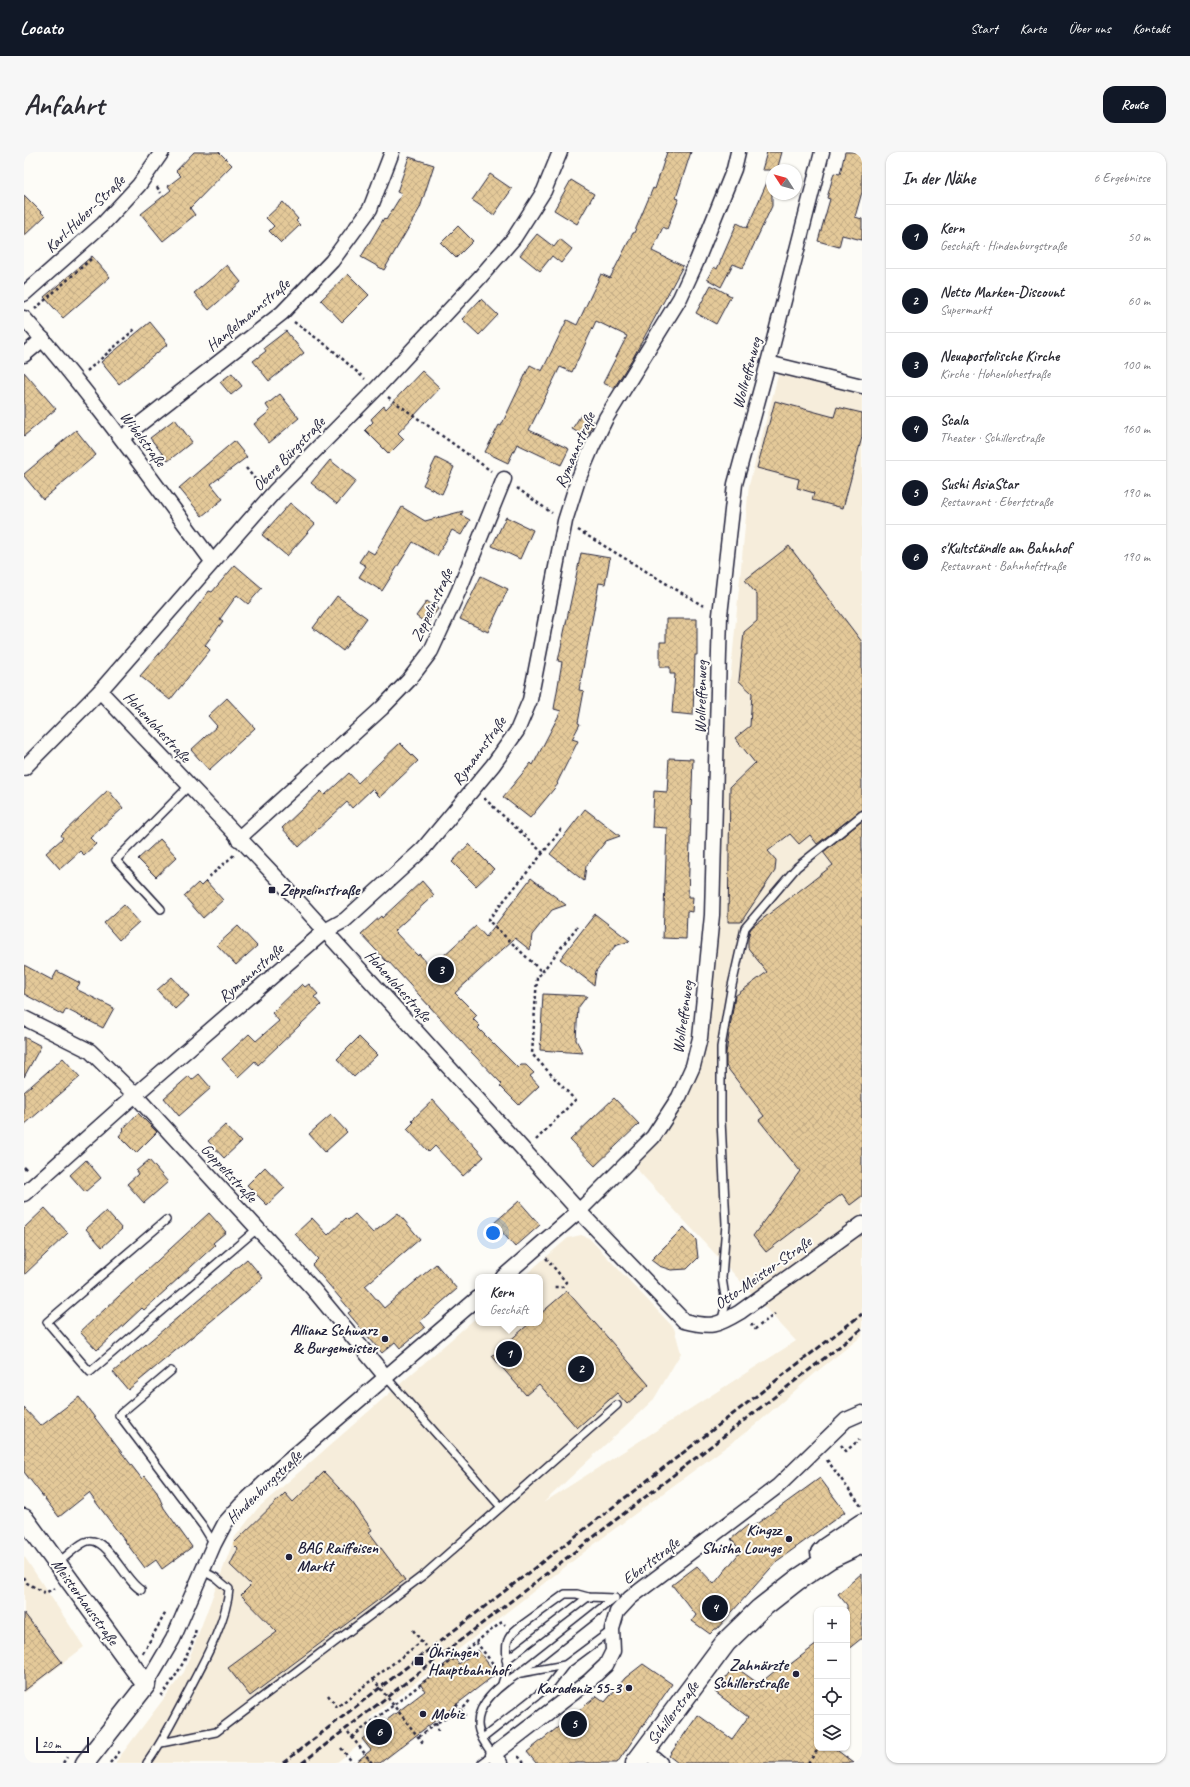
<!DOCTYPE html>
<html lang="de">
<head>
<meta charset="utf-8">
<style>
	:root { --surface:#fff; --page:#f7f7f7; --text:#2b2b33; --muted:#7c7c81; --line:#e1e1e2; --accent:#111827 }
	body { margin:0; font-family:Caveat,sans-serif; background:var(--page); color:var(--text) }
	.controls { position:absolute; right:12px; bottom:12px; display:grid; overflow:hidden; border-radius:8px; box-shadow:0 1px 3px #0004 }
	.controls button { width:36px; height:36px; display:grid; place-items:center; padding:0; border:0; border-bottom:1px solid var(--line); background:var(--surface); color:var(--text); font:20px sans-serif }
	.compass { position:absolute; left:742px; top:12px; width:36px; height:36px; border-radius:50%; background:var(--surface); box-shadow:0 1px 3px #0004; rotate:306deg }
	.scale { position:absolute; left:12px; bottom:10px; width:53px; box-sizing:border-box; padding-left:4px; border:2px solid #22223b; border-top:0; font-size:11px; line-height:14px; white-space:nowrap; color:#22223b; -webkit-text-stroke:3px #fdfcf7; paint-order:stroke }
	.you { position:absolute; left:469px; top:1081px; width:14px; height:14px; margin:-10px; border:3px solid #fff; border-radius:50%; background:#1a73e8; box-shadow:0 0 0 6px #1a73e833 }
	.badge { display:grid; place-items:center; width:26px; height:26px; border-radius:50%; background:var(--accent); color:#fff; font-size:13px; font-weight:700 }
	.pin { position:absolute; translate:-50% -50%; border:2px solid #fff; box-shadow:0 1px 4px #0006 }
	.popup { position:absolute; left:451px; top:1122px; width:68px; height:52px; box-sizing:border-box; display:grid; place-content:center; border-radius:8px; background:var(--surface); filter:drop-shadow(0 1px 3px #0005); font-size:13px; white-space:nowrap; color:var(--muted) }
	.popup b { font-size:15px; color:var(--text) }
	.popup::after { content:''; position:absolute; left:50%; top:100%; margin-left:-8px; border:8px solid transparent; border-top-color:var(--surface) }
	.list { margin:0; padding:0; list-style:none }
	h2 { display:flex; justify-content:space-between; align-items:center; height:52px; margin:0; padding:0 16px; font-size:17px }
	h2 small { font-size:13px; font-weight:400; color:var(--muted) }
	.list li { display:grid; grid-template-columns:26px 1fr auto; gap:12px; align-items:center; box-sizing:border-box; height:64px; padding:0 16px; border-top:1px solid var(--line) }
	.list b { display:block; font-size:15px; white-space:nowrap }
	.list p { margin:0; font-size:13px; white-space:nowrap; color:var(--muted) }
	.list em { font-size:13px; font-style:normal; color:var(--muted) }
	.icon { flex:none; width:22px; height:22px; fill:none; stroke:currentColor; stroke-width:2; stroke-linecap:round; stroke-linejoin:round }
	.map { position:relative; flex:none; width:838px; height:1611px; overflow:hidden; border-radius:12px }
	header { display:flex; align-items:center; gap:24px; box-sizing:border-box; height:56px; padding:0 20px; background:var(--accent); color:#fff }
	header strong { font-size:19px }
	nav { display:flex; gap:22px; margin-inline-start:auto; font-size:14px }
	.intro { display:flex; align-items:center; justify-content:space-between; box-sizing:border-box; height:96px; padding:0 24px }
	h1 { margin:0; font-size:28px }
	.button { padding:10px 18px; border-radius:12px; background:var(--accent); color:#fff; font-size:14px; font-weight:700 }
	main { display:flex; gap:24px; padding:0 24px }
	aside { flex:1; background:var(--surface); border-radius:12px; box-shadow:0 1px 3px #0004 }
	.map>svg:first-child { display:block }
	.built { fill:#f6eddb }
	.building { fill:url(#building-cross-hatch); stroke:#22223b }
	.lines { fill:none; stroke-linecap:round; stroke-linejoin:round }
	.service-casing { stroke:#22223b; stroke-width:10 }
	.minor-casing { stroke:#22223b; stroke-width:17 }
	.tertiary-casing { stroke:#22223b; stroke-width:21 }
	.secondary-casing { stroke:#22223b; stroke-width:23 }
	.path { stroke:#22223b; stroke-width:2.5; stroke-dasharray:3 3; stroke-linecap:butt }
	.service { stroke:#fdfcf7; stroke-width:7 }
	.minor { stroke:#fdfcf7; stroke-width:14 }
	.tertiary { stroke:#fdfcf7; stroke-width:18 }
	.secondary { stroke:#fdfcf7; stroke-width:20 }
	.rail { stroke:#22223b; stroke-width:3; stroke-dasharray:6 3; stroke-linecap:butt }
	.poi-dot { fill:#22223b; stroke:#fdfcf7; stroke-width:1.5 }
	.labels { text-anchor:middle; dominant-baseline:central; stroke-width:4; stroke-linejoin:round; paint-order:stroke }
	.street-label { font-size:16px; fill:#22223b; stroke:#fdfcf7 }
	.poi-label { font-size:16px; font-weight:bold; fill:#22223b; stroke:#fdfcf7; text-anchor:start }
</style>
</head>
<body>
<header>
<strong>Locato</strong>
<nav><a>Start</a><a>Karte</a><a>Über uns</a><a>Kontakt</a></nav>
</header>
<div class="intro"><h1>Anfahrt</h1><a class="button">Route</a></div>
<main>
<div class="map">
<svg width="838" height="1611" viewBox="0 0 838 1611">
	<defs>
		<pattern id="building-cross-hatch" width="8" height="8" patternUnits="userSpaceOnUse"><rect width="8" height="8" fill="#e4c999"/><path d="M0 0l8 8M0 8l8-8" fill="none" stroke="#c3ac85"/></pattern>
	</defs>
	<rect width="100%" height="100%" fill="#fdfcf7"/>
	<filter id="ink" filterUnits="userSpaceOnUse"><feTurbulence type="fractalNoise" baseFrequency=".025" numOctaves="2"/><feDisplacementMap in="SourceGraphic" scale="8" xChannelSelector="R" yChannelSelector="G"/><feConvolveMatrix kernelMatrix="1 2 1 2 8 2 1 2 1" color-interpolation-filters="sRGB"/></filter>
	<g filter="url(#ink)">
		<g class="built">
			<polygon points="755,220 838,237 838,1184 796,1217 729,1275 585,1381 347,1565 338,1591 312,1611 91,1611 160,1520 211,1385 234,1356 454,1164 454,1171 516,1171 516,1125 499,1125 544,1086 557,1083 565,1086 650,1176 657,1201 630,1247 519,1351 772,1189 607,1011 669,912 725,333"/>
			<polygon points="0,1404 60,1495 0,1541"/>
		</g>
		<g class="building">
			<polygon points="170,0 195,0 208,13 166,56 171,63 139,89 117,62 147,38 144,34 157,24 152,19"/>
			<polygon points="643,0 667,0 652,46 655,47 643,77 639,75 628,99 659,114 610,204 590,236 579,231 603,184 572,169 548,220 536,215 505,278 545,297 537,313 493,292 484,311 461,300 475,273 477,274 506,213 518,219 543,168 553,173 577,122 586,126 609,81 610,81 629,36 631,37"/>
			<polygon points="743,0 758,0 753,18 738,18"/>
			<polygon points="821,0 838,0 838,40 831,65 838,67 838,88 818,83 815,95 794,89 806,47 803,46 810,21 816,22"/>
			<polygon points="385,5 410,13 396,56 360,118 337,105 360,66 362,68 378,42 373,40"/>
			<polygon points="748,19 748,54 719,116 709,112 697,135 683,127 690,115 693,117 713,71 723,76"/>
			<polygon points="466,22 488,37 470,63 448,48"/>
			<polygon points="547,28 570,42 553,72 530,58"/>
			<polygon points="0,43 21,64 0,84"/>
			<polygon points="259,50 274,67 272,69 276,73 257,91 245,79 250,74 242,66"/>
			<polygon points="434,74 449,89 432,106 417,91"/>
			<polygon points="513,82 530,95 536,87 548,97 537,111 528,104 516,119 496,103"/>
			<polygon points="68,104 86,125 39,166 20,145"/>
			<polygon points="203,113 217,130 185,158 170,141"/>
			<polygon points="324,122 345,143 318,170 297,148"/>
			<polygon points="687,133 707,144 692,172 672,161"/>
			<polygon points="457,147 474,163 455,183 438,167"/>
			<polygon points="126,170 144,192 95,232 77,210"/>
			<polygon points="262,179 280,201 245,229 229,209 242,199 240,196"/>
			<polygon points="398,219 416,236 374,281 380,287 365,302 341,278 349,270 347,267 360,254 362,257"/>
			<polygon points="0,220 32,257 0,284"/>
			<polygon points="208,221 218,234 207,243 196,230"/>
			<polygon points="256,242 275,266 245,291 230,272 246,259 242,253"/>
			<polygon points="751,249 810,265 813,255 838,261 838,285 819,356 788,348 790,341 773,336 775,327 733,316"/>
			<polygon points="557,263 570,270 562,285 548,277"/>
			<polygon points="151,267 168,290 144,309 126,286"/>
			<polygon points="52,278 72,303 19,347 0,324 0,322"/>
			<polygon points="210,289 223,305 187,332 199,347 178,364 155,336"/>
			<polygon points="412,306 430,315 418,342 399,333"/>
			<polygon points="306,308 332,329 313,352 287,331"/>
			<polygon points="266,351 291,372 263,404 238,383"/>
			<polygon points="378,355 401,369 439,359 437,363 446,368 437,383 428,378 413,404 389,390 358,439 335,425 342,414 335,410 343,398 350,402"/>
			<polygon points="482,365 509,378 496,407 468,394"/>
			<polygon points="765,394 838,490 838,658 793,692 786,683 775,692 766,682 744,699 752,708 751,719 717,770 704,770 706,635 731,611 711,586 726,574 728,541 715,529 720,480 733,469 733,443 721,428"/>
			<polygon points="557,401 586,406 581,432 575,431 555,538 560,539 554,571 556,572 548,587 554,589 533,631 534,632 506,666 479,645 507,611 509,613 537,559 530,557 538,510 534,509"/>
			<polygon points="211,413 238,436 224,452 213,443 196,467 199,469 181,493 186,498 146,548 116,524 158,475 185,439 188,440"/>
			<polygon points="457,424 484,437 464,480 436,467"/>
			<polygon points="313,444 343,466 319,499 289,476"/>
			<polygon points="403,449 414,457 403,472 392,464"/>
			<polygon points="642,467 673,467 673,503 671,503 669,563 648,561 651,522 646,522 646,515 636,515 636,490 642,490"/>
			<polygon points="203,546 231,576 185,618 167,598 193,574 184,564"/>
			<polygon points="376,591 394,609 356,645 348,637 328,656 323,650 275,695 258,676 297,639 301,643 325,621 334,631"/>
			<polygon points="645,606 669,607 664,745 669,745 668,760 663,759 662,787 639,786 643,676 628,675 630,639 643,640"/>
			<polygon points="84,638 99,656 66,686 72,692 60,703 56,699 36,717 22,701 39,686 37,683"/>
			<polygon points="561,657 596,684 582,689 562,714 560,729 526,702"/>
			<polygon points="838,669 838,1044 826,1053 818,1042 742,1100 729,1084 776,1019 735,968 740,964 702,914 702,901 711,844 743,820 724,796 724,787 726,778 728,775 809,713 799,700"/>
			<polygon points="136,687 153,705 132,725 114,707"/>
			<polygon points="445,692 470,717 452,734 428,710"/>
			<polygon points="507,726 542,753 528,758 508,783 506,798 491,786 431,841 453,863 449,867 456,874 454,876 494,916 497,913 502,913 510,921 506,924 515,934 495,953 476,934 478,932 448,901 364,809 363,810 337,782 357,764 358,766 398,729 410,743 370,779 394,804 395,802 407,815 452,774 462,785"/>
			<polygon points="182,729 199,748 179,766 160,744 174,731 177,734"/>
			<polygon points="100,753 115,770 95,788 80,771"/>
			<polygon points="571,762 606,789 591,794 572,819 570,833 536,807"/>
			<polygon points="214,774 233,794 212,813 193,793"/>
			<polygon points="0,813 28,828 33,819 56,831 52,837 90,856 79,876 42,857 39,863 0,842"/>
			<polygon points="148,825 165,844 151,857 133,838"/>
			<polygon points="278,832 281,835 285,832 294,842 290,845 297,853 234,913 231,909 214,925 198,907 225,882 232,889 255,869 248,861"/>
			<polygon points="519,842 563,844 554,856 552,888 559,901 516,898"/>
			<polygon points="0,885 17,894 0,925"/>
			<polygon points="335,885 353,903 330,925 313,907"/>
			<polygon points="39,906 56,925 0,973 0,940"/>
			<polygon points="175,922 187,936 155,964 140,946 165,924 168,928"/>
			<polygon points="590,946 615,972 571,1014 546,988"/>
			<polygon points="409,948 460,1005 439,1024 411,994 405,1000 383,977 390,970 388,968"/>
			<polygon points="114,961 133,980 112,1001 95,984 100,978 99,977"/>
			<polygon points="307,963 323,980 301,1000 285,982"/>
			<polygon points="201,973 217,990 200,1006 184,989"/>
			<polygon points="62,1008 77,1026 61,1040 46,1023"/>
			<polygon points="125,1008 144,1030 120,1051 103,1032 114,1022 112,1019"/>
			<polygon points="241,1015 261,1036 243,1053 223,1033"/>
			<polygon points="495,1049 516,1073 491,1095 470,1071"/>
			<polygon points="21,1056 44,1081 0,1123 0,1076"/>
			<polygon points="82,1059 98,1077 78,1095 62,1077"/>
			<polygon points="185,1061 202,1080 189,1091 191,1093 120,1158 118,1156 73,1198 56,1180"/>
			<polygon points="374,1061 396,1087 341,1134 360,1156 412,1112 433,1137 396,1169 401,1175 376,1196 371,1190 358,1201 324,1161 327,1159 288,1113 294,1107 271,1082 288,1066 304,1083 322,1066 324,1068 331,1062 349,1081"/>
			<polygon points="660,1075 672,1088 674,1106 663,1117 647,1118 635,1114 627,1108"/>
			<polygon points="223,1107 239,1126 104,1238 89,1220"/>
			<polygon points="543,1139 625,1233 603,1252 593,1241 553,1276 515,1232 502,1243 468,1204 506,1171 516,1171 516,1162"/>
			<polygon points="55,1245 118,1327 121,1324 132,1338 140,1356 168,1395 138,1417 132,1408 121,1416 65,1341 35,1365 0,1320 0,1256 17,1274"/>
			<polygon points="300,1320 328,1350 348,1378 345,1380 381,1428 226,1544 204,1516 253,1480 217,1443 227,1433 206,1413 214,1397 209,1392 261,1341 269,1350"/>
			<polygon points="796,1326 821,1360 753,1409 693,1477 691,1477 686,1482 668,1469 672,1463 648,1433 673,1414 690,1432 717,1399 707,1387 724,1373 727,1376"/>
			<polygon points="838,1421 838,1486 823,1498 823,1453 814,1442"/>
			<polygon points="0,1461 38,1510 0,1539"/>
			<polygon points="793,1492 793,1596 810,1596 830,1611 654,1611 645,1604 674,1563 708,1587 724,1565 691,1540 710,1514 735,1532 757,1514 760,1517"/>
			<polygon points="454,1498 472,1522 356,1611 331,1611 347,1598 338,1587 401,1539 396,1532 430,1505 435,1512"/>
			<polygon points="619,1512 648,1532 593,1611 512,1611 503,1600 573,1544 581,1550 601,1526"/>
		</g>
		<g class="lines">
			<g class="service-casing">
				<g id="service">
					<polyline points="137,757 92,708 165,634"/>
					<polyline points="142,1068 23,1170 66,1220 233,1077"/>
					<polyline points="697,1171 702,1151 698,1126 702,1072 697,968 697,895 707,838 721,776 773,715 838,663"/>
					<polyline points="147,1219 95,1263 179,1374 190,1392"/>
					<polyline points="362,1225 477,1355"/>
					<path d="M33 1411C42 1405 51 1395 61 1390 82 1380 100 1429 117 1438"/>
					<polyline points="482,1508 564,1445"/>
					<polyline points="497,1521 541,1513"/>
					<path d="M478 1532C479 1528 481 1524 482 1520 486 1501 475 1491 494 1476L541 1442H553L564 1445 591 1446"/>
					<polyline points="459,1586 525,1534 541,1513 588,1478"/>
					<polyline points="137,1591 192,1580 401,1422 593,1253"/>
					<path d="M123 1611C140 1588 152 1562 166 1536 180 1509 203 1468 205 1437L192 1426 179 1419"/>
					<path d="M458 1611 469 1603C463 1594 454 1583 454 1572 454 1549 478 1532 494 1522L590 1446"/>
				</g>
			</g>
			<g class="minor-casing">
				<g id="minor">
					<polyline points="0,142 79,72 115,33 138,0"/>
					<path d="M0 166C68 243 127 327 188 409"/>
					<polyline points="0,203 19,187"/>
					<polyline points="744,211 838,234"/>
					<polyline points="98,286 258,161 308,109 346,57 368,0"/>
					<path d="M76 539 255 728 555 1059 660 1169C687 1176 693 1174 716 1160L838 1072"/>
					<polyline points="0,616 76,539 250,340 352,237 457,124 490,86 520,39 536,0"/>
					<polyline points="214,687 358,556 385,528 407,499 435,438 480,327"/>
					<polyline points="0,866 66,899 111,943 289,1137 362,1225"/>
					<polyline points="0,1042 111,943 301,779 321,768 399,697 469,613 493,579 506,548 541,369 554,328 568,295 582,266 656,146 672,111 710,17 714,0"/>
					<polyline points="479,1125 555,1059 629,985 655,945 669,914 676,886 688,763 696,463 711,332 744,211 798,0"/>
					<polyline points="122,1533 149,1487 190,1392 201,1371 217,1353 256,1316 454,1146"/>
					<polyline points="621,1599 636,1611"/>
					<polyline points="476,1611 469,1603 565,1529 582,1513 589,1499 588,1477 593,1460 606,1446 754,1334 822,1268 838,1261"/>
				</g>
			</g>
			<g class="tertiary-casing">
				<polyline id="tertiary" points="0,1366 122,1533 61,1611"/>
			</g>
			<g class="secondary-casing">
				<g id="secondary">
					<polyline points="797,1401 802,1396 838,1372"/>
					<polyline points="612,1611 702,1490 736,1457 773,1428 806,1406 838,1391"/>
				</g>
			</g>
			<g class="path">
				<polyline points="133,35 137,41"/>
				<polyline points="11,157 67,107"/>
				<polyline points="270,170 305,195 341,227"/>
				<polyline points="63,219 111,177"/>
				<polyline points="364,245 467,319"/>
				<polyline points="222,316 235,332"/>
				<polyline points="493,336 528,361"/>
				<polyline points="554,378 681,455"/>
				<polyline points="460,646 519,701 539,675"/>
				<polyline points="519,701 464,768 518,820 553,775"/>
				<polyline points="185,725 210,703"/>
				<polyline points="512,988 551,948 508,902 513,826 518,820"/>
				<polyline points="0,1015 4,1019"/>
				<polyline points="522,1106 542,1130 538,1135 528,1135"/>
				<polyline points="727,1172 731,1177 751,1162"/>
				<polyline points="817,1293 822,1299 835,1288"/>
				<polyline points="803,1308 837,1354"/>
				<polyline points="0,1425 3,1431 21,1441 31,1436"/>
				<polyline points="389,1478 401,1494"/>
				<polyline points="452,1490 470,1513"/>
				<polyline points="119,1501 142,1460"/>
				<polyline points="349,1527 399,1591"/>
				<polyline points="304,1543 313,1555 398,1489"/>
				<path d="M137 1544C151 1527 169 1497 172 1476"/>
				<polyline points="432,1552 443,1566"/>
				<polyline points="412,1571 414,1579"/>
				<polyline points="324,1580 348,1611"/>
				<polyline points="328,1585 478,1470 481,1473"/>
				<polyline points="395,1585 412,1571 437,1559 447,1547"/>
				<polyline points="317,1596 329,1611"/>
				<polyline points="494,1605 495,1605 500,1611"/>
				<polyline points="39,1611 43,1605"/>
				<polyline points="86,1611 96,1599"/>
				<polyline points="339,1611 345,1607"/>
				<polyline points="784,1611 795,1596"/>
			</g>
			<use href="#service" class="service"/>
			<use href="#minor" class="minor"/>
			<use href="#tertiary" class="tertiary"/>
			<use href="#secondary" class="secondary"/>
			<g class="rail">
				<polyline points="259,1611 838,1162"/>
				<polyline points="278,1611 838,1177"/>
			</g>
		</g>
	</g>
	<g class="poi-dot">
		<rect x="244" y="734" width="8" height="8" rx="2"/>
		<circle cx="361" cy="1187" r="4"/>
		<circle cx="765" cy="1387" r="4"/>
		<circle cx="265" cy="1405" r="4"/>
		<rect x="390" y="1504" width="10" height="10" rx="2"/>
		<circle cx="772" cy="1522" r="4"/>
		<circle cx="605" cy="1536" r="4"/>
		<circle cx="399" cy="1562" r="4"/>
	</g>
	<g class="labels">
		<g class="street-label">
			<text transform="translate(61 62) rotate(-44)">Karl-Huber-Straße</text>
			<text transform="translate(224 163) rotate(-40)">Hanßelmannstraße</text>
			<text transform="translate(723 221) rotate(-75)">Wollreffenweg</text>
			<text transform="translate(119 287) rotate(53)">Wibelstraße</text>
			<text transform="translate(551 298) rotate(-67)">Rymannstraße</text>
			<text transform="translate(265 302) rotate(-46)">Obere Bürgstraße</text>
			<text transform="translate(408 453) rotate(-65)">Zeppelinstraße</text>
			<text transform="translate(677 545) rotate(-89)">Wollreffenweg</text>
			<text transform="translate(133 575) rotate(47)">Hohenlohestraße</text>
			<text transform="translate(455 599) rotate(-54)">Rymannstraße</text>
			<text transform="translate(227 821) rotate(-41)">Rymannstraße</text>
			<text transform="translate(374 834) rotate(48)">Hohenlohestraße</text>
			<text transform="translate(659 865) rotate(-82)">Wollreffenweg</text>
			<text transform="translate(205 1021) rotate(47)">Goppeltstraße</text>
			<text transform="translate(739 1121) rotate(-35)">Otto-Meister-Straße</text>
			<text transform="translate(240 1335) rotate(-44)">Hindenburgstraße</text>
			<text transform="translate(627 1409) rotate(-37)">Ebertstraße</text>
			<text transform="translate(61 1450) rotate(54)">Meisterhausstraße</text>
			<text transform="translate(649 1561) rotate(-53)">Schillerstraße</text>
		</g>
		<g class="poi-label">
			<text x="256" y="738">Zeppelinstraße</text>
			<text x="353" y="1178" text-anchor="end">Allianz Schwarz<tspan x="353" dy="18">&amp; Burgemeister</tspan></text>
			<text x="757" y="1378" text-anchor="end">Kingzz<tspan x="757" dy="18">Shisha Lounge</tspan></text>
			<text x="273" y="1396">BAG Raiffeisen<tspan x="273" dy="18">Markt</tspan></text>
			<text x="404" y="1500">Öhringen<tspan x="404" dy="18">Hauptbahnhof</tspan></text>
			<text x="764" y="1513" text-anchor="end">Zahnärzte<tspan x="764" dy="18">Schillerstraße</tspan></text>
			<text x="597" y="1536" text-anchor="end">Karadeniz 55-3</text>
			<text x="407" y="1562">Mobiz</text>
		</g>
	</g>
</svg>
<div class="controls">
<button>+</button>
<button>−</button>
<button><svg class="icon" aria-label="locate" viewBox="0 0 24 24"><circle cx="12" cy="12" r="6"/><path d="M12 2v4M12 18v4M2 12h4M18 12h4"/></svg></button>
<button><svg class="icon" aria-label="layers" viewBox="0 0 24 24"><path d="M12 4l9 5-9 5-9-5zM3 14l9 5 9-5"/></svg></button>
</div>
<svg class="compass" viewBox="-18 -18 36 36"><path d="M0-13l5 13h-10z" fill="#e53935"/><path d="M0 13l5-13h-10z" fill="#7c7c81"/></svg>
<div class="scale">20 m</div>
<div class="you"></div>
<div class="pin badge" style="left:485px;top:1202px">1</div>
<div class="popup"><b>Kern</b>Geschäft</div>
<div class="pin badge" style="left:557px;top:1217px">2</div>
<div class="pin badge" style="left:417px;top:818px">3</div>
<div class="pin badge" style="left:691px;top:1456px">4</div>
<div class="pin badge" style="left:550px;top:1572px">5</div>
<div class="pin badge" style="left:355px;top:1580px">6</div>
</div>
<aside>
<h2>In der Nähe<small>6 Ergebnisse</small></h2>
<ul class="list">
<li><span class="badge">1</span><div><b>Kern</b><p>Geschäft · Hindenburgstraße</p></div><em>50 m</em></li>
<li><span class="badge">2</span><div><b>Netto Marken-Discount</b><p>Supermarkt</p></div><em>60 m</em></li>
<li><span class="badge">3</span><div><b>Neuapostolische Kirche</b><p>Kirche · Hohenlohestraße</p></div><em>100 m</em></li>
<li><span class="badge">4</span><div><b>Scala</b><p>Theater · Schillerstraße</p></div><em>160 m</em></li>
<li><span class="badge">5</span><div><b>Sushi AsiaStar</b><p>Restaurant · Ebertstraße</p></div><em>190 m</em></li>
<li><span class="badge">6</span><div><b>s'Kultständle am Bahnhof</b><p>Restaurant · Bahnhofstraße</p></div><em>190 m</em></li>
</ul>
</aside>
</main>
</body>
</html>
